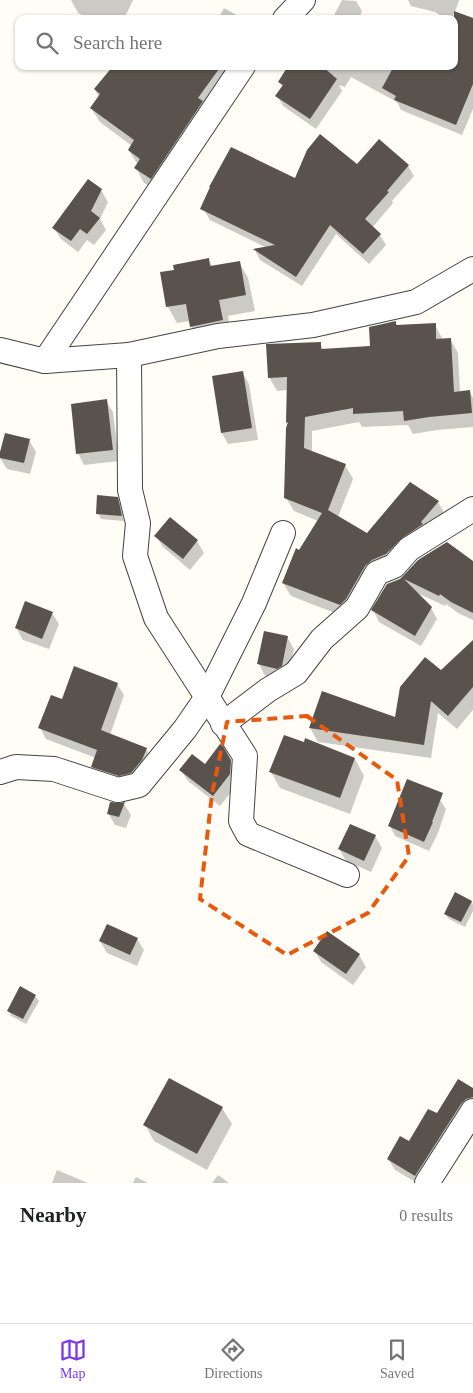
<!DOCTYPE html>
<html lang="en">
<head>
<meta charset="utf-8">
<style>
	:root { --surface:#fff; --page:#f2f2f2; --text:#202124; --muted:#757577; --line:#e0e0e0; --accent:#7c3aed }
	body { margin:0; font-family:"Times New Roman",serif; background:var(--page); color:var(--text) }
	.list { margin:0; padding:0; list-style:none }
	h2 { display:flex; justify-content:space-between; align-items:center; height:65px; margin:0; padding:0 20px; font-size:21px }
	h2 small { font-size:16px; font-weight:400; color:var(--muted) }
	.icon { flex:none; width:28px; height:28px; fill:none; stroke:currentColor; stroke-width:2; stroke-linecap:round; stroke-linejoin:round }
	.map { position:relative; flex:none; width:473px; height:1183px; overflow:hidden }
	.search { position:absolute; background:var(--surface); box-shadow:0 1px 4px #0004; left:15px; right:15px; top:15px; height:55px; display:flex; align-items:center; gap:12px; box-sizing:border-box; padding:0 18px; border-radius:10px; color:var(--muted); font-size:19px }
	.sheet { height:140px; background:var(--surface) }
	nav { display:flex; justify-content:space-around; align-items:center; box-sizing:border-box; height:70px; border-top:1px solid var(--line); background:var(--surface); font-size:14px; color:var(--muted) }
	nav a { display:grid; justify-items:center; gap:2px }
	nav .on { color:var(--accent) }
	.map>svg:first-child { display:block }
	.shadow { fill:#0003 }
	.building { fill:#5a524d }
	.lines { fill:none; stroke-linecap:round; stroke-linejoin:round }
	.minor-casing { stroke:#444; stroke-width:26 }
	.minor { stroke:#fff; stroke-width:24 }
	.marked { fill:none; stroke:#e8590c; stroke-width:4; stroke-dasharray:10 6; stroke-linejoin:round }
</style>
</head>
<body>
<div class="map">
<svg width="473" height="1183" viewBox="0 0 473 1183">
	<rect width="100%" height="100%" fill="#fffdf5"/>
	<g class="shadow">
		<polygon points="71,0 133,0 124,19 91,19 78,13"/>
		<polygon points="342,0 356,1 362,11 359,19 332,19"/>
		<polygon points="408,0 459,0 459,1 452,19 447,19 435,12 411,6"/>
		<polygon points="224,8 240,17 241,19 218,19"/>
		<polygon points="473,19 473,109 462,135 401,110 397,102 351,77 345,87 339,85 342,91 316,129 283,106 277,96 283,87 279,82 290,66 454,66"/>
		<polygon points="115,66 228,66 159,192 144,183 136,168 138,165 129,151 132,146 100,122 91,108 99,97 95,90"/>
		<polygon points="379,141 408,166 414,176 392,201 393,203 372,228 380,235 386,245 369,264 336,234 302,286 260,260 255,250 267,248 210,220 204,210 295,180 358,166"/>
		<polygon points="101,190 108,202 100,219 106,230 94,245 87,240 78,252 61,239 54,228"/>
		<polygon points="208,259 213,267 239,262 248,278 255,311 228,316 232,337 201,343 191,326 190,321 177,323 168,307 161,273 176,271"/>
		<polygon points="395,322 398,326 435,325 443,340 450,339 458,353 460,392 470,392 473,398 473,427 437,430 413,434 408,425 362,427 359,422 312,431 312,452 345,465 353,479 338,517 367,535 438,502 446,516 348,618 291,596 283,583 300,551 318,521 294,511 286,498 289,425 287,422 288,390 277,391 269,377 320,344 324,350 372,347"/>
		<polygon points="242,372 249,384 258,440 228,444 222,433"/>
		<polygon points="106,401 113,412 119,461 84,465 78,453"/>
		<polygon points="29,440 36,452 30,474 7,469 0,458"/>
		<polygon points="117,498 120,504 124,521 101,519 98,513"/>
		<polygon points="156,536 197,541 204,553 190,570 163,547"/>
		<polygon points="473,563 473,620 458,613 446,604 445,606 415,592 431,608 437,619 421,646 379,622 373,610 388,585 405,576"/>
		<polygon points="52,613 59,624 49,649 23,640 16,628"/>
		<polygon points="287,637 294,649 288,677 284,680 265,676 259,664"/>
		<polygon points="473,652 473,710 457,729 438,713 431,758 318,742 310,728 396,719 441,672"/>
		<polygon points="117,684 124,695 110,735 146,749 153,761 138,784 99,778 92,766 96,758 46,739 40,728 62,701"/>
		<polygon points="306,740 355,759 364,776 350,814 280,788 271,772 304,744"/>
		<polygon points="230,760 237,773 236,786 220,806 188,781 181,770"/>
		<polygon points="440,800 446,809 438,833 429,851 395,836 390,826"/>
		<polygon points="124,804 131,815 126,828 115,825 108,813 121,805"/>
		<polygon points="375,836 382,848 371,872 346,861 339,849"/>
		<polygon points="455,894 472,902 473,905 473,911 465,927 449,919 445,914"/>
		<polygon points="327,933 359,955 366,967 353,985 321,962 315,951"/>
		<polygon points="137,939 144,950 137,966 107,953 100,941"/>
		<polygon points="35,996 39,1001 26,1024 11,1016 8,1010"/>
		<polygon points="473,1090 473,1111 417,1183 395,1170 388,1159 410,1143 437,1115"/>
		<polygon points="222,1108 232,1124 207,1170 154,1141 145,1125"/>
		<polygon points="57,1170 88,1183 52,1183"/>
		<polygon points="218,1175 229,1183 212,1183"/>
		<polygon points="136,1177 148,1183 133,1183"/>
	</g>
	<g class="building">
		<polygon points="454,11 473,18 473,84 456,125 394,100 396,96 382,88 394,66 454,66"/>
		<polygon points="113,66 221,66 198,98 203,101 151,179 134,168 140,159 128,150 134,140 90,108 100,94 94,89"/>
		<polygon points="288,66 322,66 337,79 310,119 275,96 283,85 278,82"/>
		<polygon points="320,134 357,164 379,139 409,165 387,191 389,192 365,219 381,234 363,254 330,225 296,277 253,249 275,245 200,209 210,187 209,187 231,147 295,178 307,150"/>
		<polygon points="88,179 102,189 91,211 100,218 87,234 80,229 71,241 52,228"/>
		<polygon points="209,258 210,266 240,261 246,295 219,300 223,320 190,327 186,304 166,307 160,272 174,270 173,265"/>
		<polygon points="396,321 396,325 436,323 436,339 451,338 454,392 470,390 472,413 429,417 404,421 403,411 353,414 353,408 305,417 304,448 346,464 328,510 367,533 410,482 439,501 421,522 423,524 402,538 386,554 372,560 365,566 346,599 340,605 282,583 296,548 299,550 322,513 284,498 286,428 288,422 286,423 287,377 268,378 266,344 321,342 321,349 370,346 369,327"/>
		<polygon points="243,371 252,428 221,433 212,376"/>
		<polygon points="107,399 113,450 76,454 71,404"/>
		<polygon points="5,433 30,439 24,463 0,458 0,452"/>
		<polygon points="97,495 118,497 122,516 96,514"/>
		<polygon points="170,517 198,540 183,559 154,536"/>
		<polygon points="447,542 473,561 473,613 451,602 440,594 439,596 404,579 432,607 415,636 371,610 387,584 400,579 404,575 418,560"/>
		<polygon points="25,601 53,612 42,639 15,628"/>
		<polygon points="264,631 288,636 282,666 277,669 257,664"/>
		<polygon points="473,640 473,687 448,716 431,701 424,745 309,728 322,691 395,717 400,687 425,657 441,670"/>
		<polygon points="74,666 118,683 101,730 147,748 142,760 131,773 119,776 91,767 97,750 38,728 51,695 62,699"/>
		<polygon points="284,735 304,742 305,738 355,758 340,798 269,772"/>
		<polygon points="220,744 223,746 231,760 230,774 213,796 179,770 192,754 205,764"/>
		<polygon points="407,779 443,793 432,822 433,822 424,842 388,826"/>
		<polygon points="110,802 121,803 125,802 119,817 107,814"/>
		<polygon points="350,824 376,835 364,861 338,849"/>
		<polygon points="455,892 472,901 461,922 444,914"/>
		<polygon points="107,924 138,938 130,955 99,941"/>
		<polygon points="327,931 360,954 346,974 313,951"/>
		<polygon points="20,986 36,995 23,1019 7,1011"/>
		<polygon points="169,1078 223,1107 197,1154 143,1125"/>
		<polygon points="458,1079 473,1088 473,1097 466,1099 461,1104 415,1176 387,1159 400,1136 409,1141 428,1109 437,1113"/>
	</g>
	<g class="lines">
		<g class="minor-casing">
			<g id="minor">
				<polyline points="285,19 303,0"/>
				<polyline points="0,350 45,361 129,355 218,336 313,325 416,302 473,269"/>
				<polyline points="129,355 130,490 138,523 135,556 156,618 245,756 241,821 248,834 347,875"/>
				<polyline points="45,361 243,66"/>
				<polyline points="223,724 268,690 296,673 322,639 357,608 377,573 394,566 409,549 473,509"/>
				<polyline points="0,772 16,767 54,769 118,790 139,785 185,729 207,697 254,603 283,533"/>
				<polyline points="427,1183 473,1111"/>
			</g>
		</g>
		<use href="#minor" class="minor"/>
	</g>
	<path class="marked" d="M307 716 397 780 409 856 368 913 287 955 200 899 212 794 227 722Z"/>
</svg>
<div class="search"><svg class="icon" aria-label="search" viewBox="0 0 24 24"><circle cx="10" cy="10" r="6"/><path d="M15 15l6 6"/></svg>Search here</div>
</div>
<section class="sheet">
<h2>Nearby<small>0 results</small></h2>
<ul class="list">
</ul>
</section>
<nav>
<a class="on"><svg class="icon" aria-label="map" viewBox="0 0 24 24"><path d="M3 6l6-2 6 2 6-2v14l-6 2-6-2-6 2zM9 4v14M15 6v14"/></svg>Map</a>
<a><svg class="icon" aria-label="directions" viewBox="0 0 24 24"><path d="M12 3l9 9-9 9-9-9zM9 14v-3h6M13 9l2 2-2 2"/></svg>Directions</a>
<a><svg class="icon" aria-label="saved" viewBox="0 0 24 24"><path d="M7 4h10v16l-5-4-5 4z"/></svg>Saved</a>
</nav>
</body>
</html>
